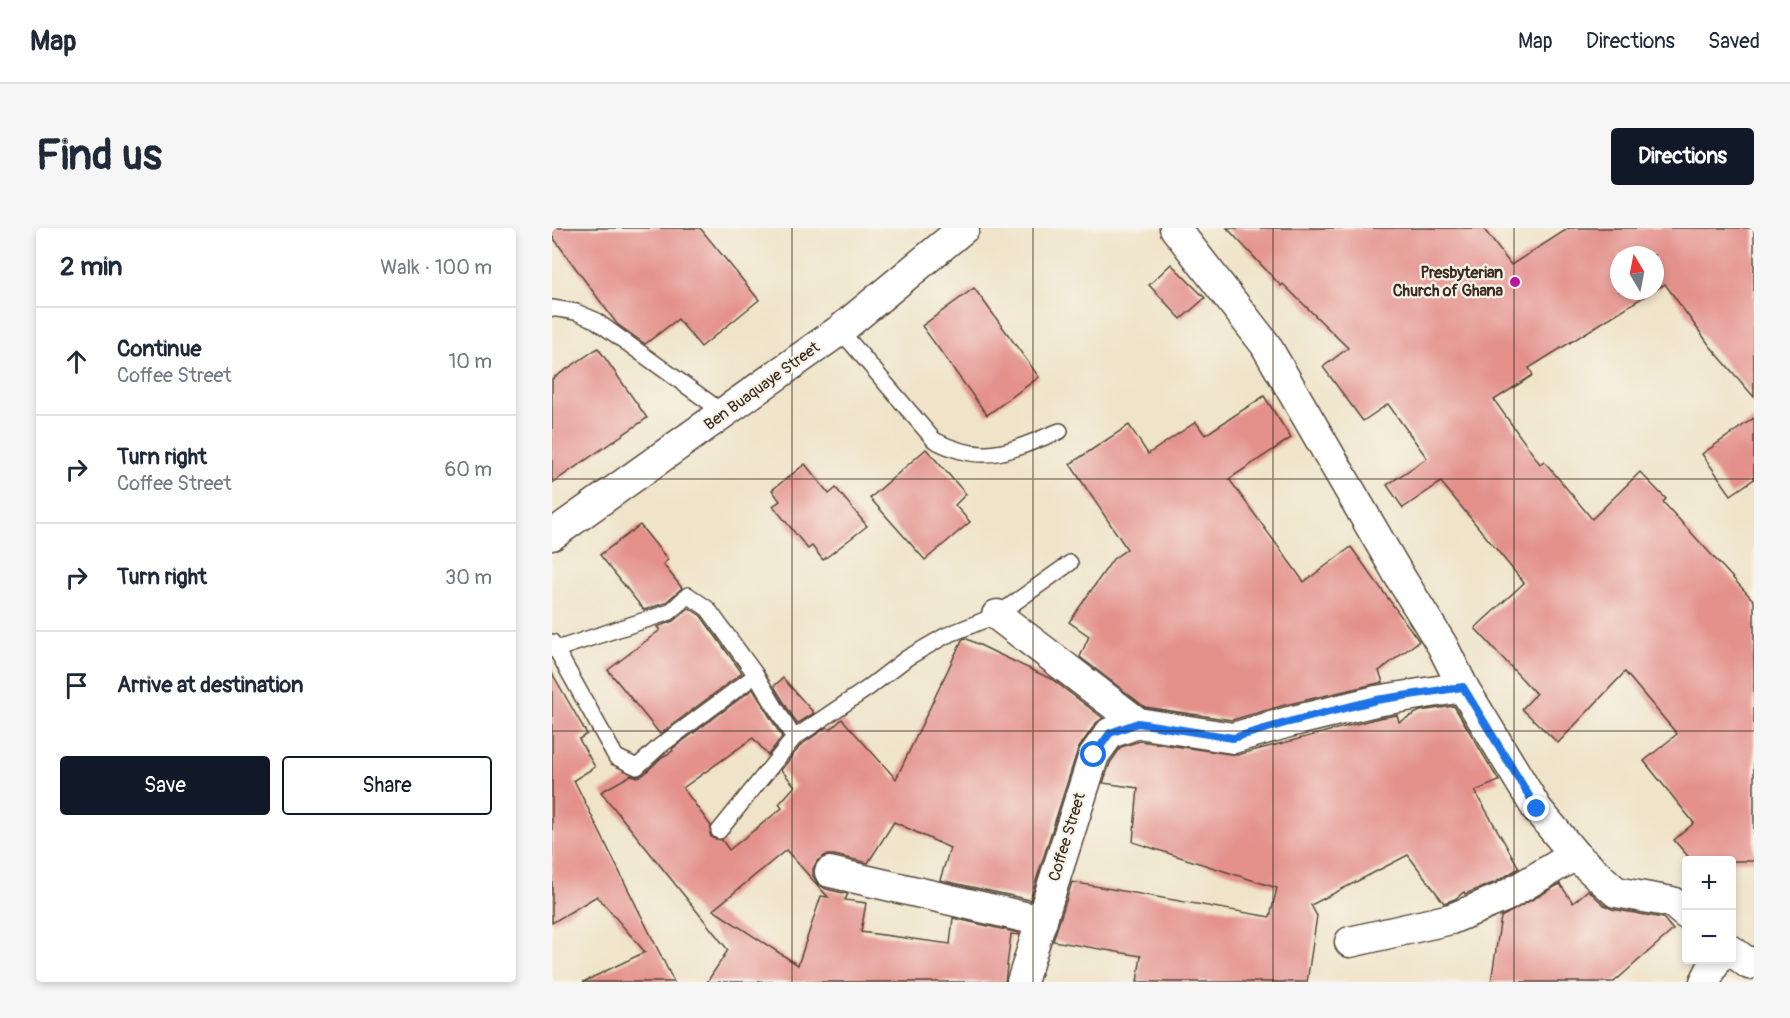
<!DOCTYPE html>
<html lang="en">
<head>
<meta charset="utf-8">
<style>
	:root { --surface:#fff; --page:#f6f6f7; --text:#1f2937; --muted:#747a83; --line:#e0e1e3; --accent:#111827 }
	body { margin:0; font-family:Pangolin,sans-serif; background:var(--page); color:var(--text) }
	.controls { position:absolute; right:18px; bottom:18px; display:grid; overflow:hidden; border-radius:6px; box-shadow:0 3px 9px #0003 }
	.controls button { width:54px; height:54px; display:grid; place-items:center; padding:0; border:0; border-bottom:2px solid var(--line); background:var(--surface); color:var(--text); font:30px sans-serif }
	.compass { position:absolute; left:1058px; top:18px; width:54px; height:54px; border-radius:50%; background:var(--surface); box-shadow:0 3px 9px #0003; rotate:350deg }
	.stop { position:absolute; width:18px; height:18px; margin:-14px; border:4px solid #1a73e8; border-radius:50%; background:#fff }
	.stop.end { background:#1a73e8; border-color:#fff; box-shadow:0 2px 6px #0008 }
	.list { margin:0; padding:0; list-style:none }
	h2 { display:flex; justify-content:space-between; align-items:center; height:78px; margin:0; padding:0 24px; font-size:26px }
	h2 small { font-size:20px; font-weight:400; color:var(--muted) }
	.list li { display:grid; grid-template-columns:39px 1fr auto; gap:18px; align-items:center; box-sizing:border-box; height:108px; padding:0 24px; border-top:2px solid var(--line) }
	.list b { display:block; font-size:22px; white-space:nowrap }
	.list p { margin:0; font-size:20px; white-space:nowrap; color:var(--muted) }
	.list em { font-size:20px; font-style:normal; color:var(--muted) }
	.actions { display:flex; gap:12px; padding:18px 24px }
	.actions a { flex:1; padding:14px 0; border:2px solid var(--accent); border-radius:6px; text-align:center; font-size:21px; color:var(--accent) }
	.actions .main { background:var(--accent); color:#fff }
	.icon { flex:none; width:33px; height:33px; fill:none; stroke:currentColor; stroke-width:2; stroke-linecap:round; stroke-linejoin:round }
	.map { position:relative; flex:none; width:1202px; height:754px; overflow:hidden; border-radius:6px }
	header { display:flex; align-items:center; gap:36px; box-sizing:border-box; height:84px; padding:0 30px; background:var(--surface); border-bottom:2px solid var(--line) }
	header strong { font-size:28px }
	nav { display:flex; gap:33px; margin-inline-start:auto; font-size:21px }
	.intro { display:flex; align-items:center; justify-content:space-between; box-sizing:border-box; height:144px; padding:0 36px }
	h1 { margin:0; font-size:42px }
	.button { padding:15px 27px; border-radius:6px; background:var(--accent); color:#fff; font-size:21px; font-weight:700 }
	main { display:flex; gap:36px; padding:0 36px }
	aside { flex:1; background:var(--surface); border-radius:6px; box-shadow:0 3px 9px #0003 }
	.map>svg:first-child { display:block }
	.building { fill:#e4918c; fill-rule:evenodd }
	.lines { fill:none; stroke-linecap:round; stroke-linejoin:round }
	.lane-casing { stroke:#564638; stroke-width:18 }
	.street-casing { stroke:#564638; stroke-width:33 }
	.lane { stroke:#fff; stroke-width:15 }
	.street { stroke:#fff; stroke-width:30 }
	.route { stroke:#1a73e8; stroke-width:8 }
	.grid { fill:none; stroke:#3b2a1e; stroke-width:1.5; stroke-opacity:0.55 }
	.poi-dot { fill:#b5179e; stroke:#f7f3e8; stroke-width:2 }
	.labels { text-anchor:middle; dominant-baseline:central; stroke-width:4.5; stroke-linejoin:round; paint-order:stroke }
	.poi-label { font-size:16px; font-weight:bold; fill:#3b2a1e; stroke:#f7f3e8; text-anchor:end }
	.street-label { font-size:16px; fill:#3b2a1e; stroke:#f7f3e8 }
</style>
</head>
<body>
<header>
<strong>Map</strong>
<nav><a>Map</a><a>Directions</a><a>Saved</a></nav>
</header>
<div class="intro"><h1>Find us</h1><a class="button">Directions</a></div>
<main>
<aside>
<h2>2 min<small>Walk · 100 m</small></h2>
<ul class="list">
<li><svg class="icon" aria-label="ahead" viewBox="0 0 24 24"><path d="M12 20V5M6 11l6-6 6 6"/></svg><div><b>Continue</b><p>Coffee Street</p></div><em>10 m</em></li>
<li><svg class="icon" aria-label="right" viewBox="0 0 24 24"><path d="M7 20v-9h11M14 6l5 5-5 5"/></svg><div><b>Turn right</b><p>Coffee Street</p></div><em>60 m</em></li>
<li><svg class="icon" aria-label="right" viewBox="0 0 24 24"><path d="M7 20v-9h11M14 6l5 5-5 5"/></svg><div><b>Turn right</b></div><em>30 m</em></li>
<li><svg class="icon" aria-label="arrive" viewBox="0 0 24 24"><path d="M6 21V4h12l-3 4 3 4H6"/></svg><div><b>Arrive at destination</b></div></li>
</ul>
<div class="actions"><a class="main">Save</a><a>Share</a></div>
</aside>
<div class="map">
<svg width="1202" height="754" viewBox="0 0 1202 754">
	<rect width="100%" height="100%" fill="#f7f3e8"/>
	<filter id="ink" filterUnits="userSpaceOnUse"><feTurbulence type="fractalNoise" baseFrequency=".0167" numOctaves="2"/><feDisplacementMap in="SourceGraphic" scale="12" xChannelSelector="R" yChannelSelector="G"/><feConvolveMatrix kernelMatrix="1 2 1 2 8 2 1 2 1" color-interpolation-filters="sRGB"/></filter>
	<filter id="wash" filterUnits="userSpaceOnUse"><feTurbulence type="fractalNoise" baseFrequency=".008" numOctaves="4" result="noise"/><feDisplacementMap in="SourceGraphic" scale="24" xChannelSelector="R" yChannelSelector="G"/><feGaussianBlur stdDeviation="1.35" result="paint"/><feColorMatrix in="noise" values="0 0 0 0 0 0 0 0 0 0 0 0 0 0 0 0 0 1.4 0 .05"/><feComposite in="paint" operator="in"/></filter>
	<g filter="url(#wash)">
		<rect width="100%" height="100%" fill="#efe4c9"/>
		<g id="blocks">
			<g class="building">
				<polygon points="0,0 148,0 207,72 149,119 126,91 93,116 65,96 0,8"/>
				<polygon points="675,0 931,0 959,37 1017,0 1202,0 1202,169 1158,118 1113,56 1103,62 1103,27 1067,27 1067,63 1101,63 977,140 981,147 942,172 988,236 992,233 1040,291 1088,244 1114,271 1111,274 1202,373 1202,633 1140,633 1122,612 1142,595 1092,533 1125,506 1073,444 1006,515 970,481 984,466 923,400 972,355 889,254 851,280 835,257 875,230 836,176 811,193 771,139 796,120 731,56 729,58"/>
				<polygon points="619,36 653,70 629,91 597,57"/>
				<polygon points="422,60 487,149 435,187 370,98"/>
				<polygon points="46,120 95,190 0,255 0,151"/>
				<polygon points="712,168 739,210 677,251 752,354 799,319 867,413 827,443 831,454 733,477 680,492 593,479 528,429 537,408 517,394 561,331 575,321 518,236 577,197 596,226 644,194 653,207"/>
				<polygon points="1202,190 1202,251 1179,267 1150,226"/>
				<polygon points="374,221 414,266 403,277 418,294 373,332 318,270"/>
				<polygon points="253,236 277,266 284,260 315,298 271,332 260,318 256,321 221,278 228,273 220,262"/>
				<polygon points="88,297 116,332 111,336 130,360 113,375 92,382 48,327"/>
				<polygon points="137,380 149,388 190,445 108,506 56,442 108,402 105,399 121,393"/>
				<path d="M413 410 501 452 551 490 544 495 526 521 478 672 388 652 398 620 342 594 316 635 282 627H274L265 633 261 641V648L266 656 274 661 296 666 293 672 314 675 309 704 398 716 401 690 467 705V707L459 706 453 754H155L176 722 49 564 79 547 86 549 91 547 110 529 121 523 120 521 201 461 230 509 216 527 201 510 131 560 159 598 158 606 160 610 170 612 177 622 230 580 227 576 243 558 229 542 249 517 275 499 278 502 290 491 344 551 410 412ZM234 622 276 669 269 668 246 737 161 682Z"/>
				<polygon points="0,445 35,506 27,511 43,539 22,552 122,754 31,754 93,724 45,668 0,695"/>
				<polygon points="231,450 262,485 245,496 222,458"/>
				<polygon points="902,478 947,553 923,563 967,640 944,654 913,666 912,664 903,671 892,675 856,627 759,677 765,688 755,754 585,754 589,728 501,713 520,654 718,689 725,660 581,614 586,560 551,555 558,535 569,519 588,513 685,527 827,490 845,487 847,494 868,483"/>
				<polygon points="1008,656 1021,675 1036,662 1052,677 1060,681 1111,690 1121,702 1062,754 939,754 949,689"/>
			</g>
		</g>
	</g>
	<g filter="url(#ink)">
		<use href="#blocks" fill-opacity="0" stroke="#564638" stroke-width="1.5"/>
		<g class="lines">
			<g class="lane-casing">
				<g id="lane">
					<polyline points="0,80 24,84 43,92 172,185"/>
					<path d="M288 102 382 212C433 239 459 222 508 203"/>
					<polyline points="0,414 64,529 85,539 108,518 204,447"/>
					<polyline points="5,421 118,384 136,367 156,381 204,447 242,510"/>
					<polyline points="167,603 242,510 316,460 355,430 393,408 445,387 518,335"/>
				</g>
			</g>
			<g class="street-casing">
				<g id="street">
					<polyline points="623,0 713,116 848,349 890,417 911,459 985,581 1023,627 1064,664 1120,674 1134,686"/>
					<polyline points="0,307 288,102 412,0"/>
					<polyline points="445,387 586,495"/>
					<polyline points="278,644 490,693"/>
					<polyline points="798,714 899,691 952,669 1023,627"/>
					<polyline points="1180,723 1197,736 1202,734"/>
					<polyline points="470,754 542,527 558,505 586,495 681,510 737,494 824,473 911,459"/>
					<polyline points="1153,754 1164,732"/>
				</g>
			</g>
			<use href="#lane" class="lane"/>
			<use href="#street" class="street"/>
		</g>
	</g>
	<g class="lines" filter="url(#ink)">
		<polyline class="route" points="542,527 558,505 586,495 681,510 737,494 824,472 911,459 985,581"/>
	</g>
	<path class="grid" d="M240 0V754M481 0V754M721 0V754M962 0V754M0 251H1202M0 503H1202"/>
	<circle class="poi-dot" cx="963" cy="54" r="6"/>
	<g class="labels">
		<g class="poi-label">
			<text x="951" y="45">Presbyterian<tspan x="951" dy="18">Church of Ghana</tspan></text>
		</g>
		<g class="street-label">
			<text transform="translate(210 158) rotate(-36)">Ben Buaquaye Street</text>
			<text transform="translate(515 609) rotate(-73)">Coffee Street</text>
		</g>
	</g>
</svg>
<div class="controls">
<button>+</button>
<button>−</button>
</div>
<svg class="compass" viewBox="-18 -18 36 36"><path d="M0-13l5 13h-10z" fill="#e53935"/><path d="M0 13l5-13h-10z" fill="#747a83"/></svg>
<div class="stop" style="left:542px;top:527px"></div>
<div class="stop end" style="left:985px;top:581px"></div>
</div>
</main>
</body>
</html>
